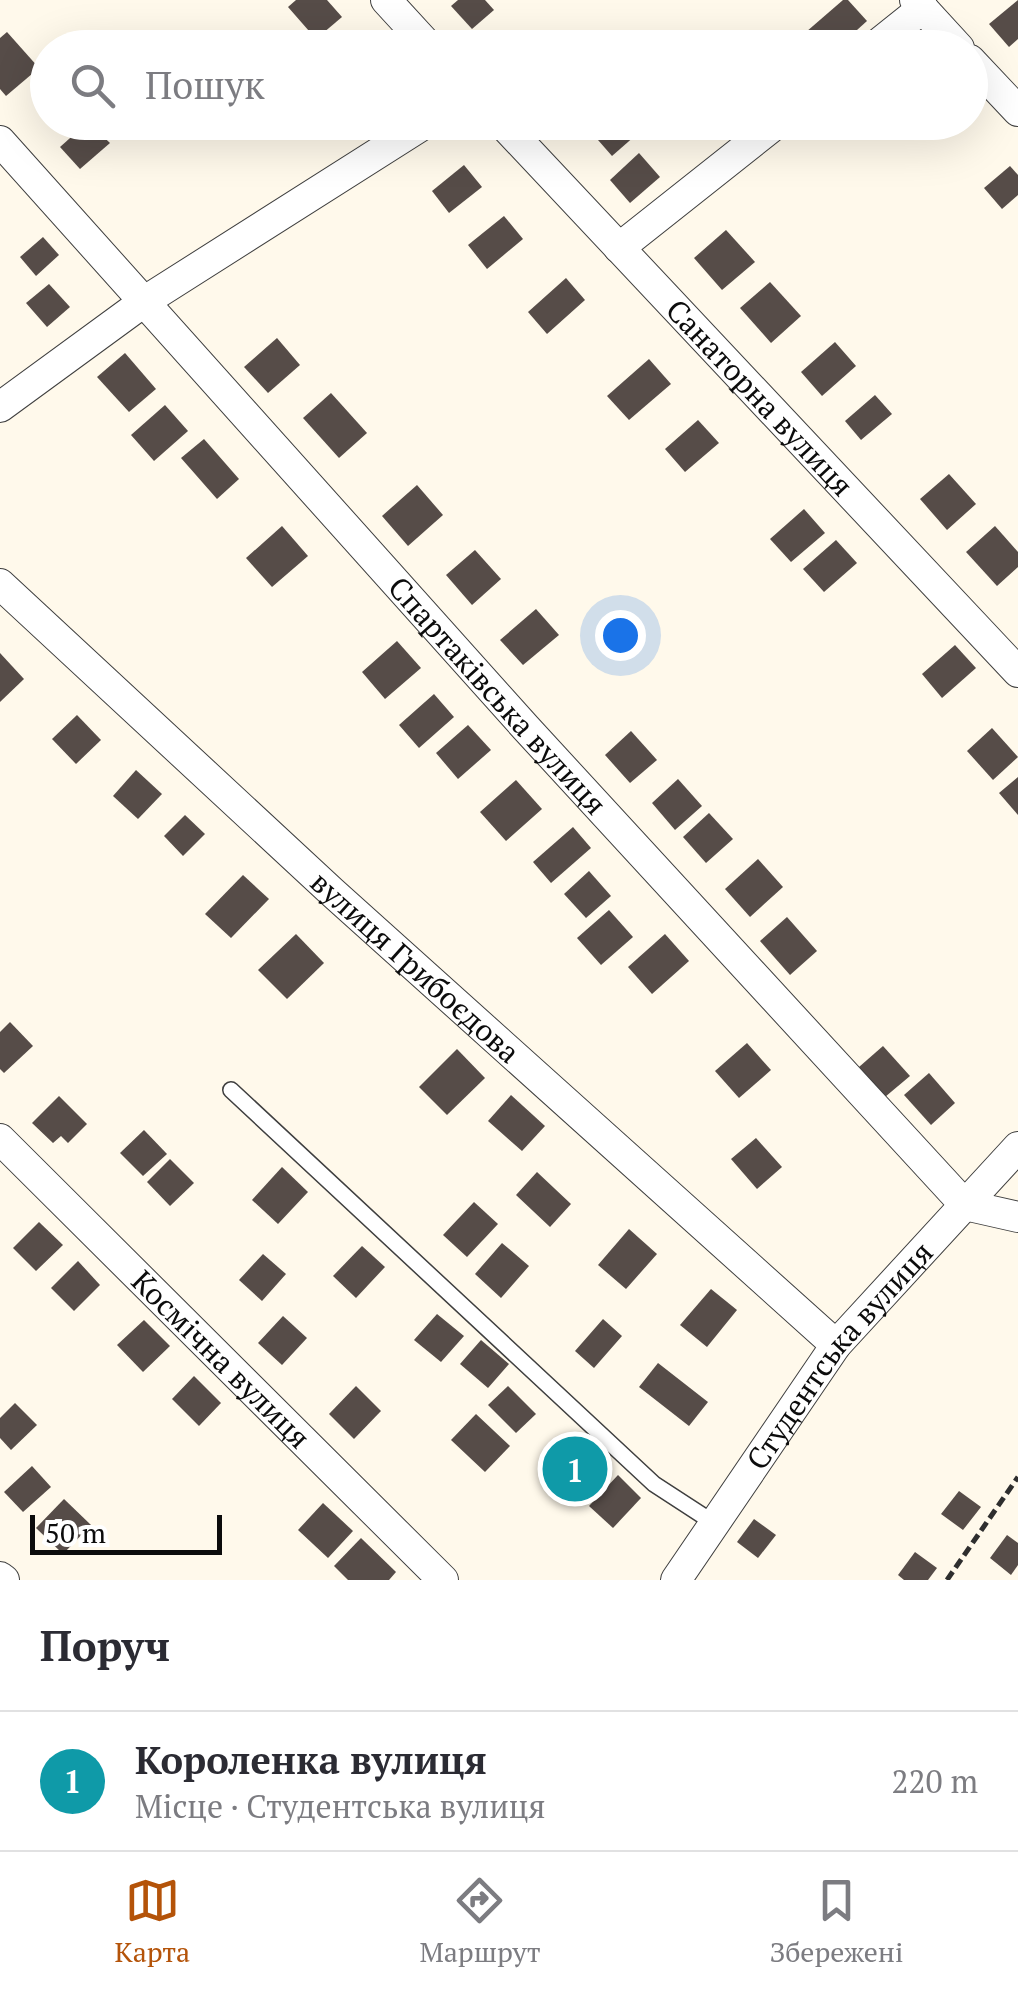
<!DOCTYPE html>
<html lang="uk">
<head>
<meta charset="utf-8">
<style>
	:root { --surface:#fff; --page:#f7f7f7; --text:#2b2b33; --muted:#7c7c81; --line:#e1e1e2; --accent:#b45309 }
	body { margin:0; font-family:"PT Serif",serif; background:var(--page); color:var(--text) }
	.scale { position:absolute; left:30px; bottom:25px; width:192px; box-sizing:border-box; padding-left:10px; border:5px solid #0c0c0c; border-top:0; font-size:28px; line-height:35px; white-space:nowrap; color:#0c0c0c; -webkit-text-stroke:8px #fff; paint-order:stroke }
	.you { position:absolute; left:620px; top:635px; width:35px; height:35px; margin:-25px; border:8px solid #fff; border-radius:50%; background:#1a73e8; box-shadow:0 0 0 15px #1a73e833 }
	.badge { display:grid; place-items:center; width:65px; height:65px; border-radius:50%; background:var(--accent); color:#fff; font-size:32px; font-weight:700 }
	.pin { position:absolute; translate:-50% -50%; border:5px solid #fff; box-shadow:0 2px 10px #0006 }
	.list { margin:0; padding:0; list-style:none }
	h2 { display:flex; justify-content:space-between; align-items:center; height:130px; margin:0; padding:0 40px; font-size:42px }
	h2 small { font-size:32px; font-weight:400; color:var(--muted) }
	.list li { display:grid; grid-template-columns:65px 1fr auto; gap:30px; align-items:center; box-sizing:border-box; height:140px; padding:0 40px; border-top:2px solid var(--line) }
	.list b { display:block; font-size:38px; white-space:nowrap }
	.list p { margin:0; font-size:32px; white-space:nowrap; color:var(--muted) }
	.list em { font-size:32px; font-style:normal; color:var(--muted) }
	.icon { flex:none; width:55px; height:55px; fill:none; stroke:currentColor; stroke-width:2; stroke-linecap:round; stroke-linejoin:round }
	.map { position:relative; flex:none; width:1018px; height:1580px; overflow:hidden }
	.search { position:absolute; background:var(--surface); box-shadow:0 10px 40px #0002; left:30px; right:30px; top:30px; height:110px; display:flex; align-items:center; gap:25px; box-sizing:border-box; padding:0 35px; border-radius:55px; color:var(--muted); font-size:38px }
	.sheet { height:270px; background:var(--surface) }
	nav { display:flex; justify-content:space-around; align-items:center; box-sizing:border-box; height:140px; border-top:2px solid var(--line); background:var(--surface); font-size:28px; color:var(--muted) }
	nav a { display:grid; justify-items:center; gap:5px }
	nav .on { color:var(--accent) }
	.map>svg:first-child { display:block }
	.building { fill:#564c48 }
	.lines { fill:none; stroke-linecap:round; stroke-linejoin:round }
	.service-casing { stroke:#3f3f3f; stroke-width:18 }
	.minor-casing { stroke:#3f3f3f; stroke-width:32 }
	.path { stroke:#2e2e2e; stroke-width:5; stroke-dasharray:10 5; stroke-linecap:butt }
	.service { stroke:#fff; stroke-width:15 }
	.minor { stroke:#fff; stroke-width:30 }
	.labels { text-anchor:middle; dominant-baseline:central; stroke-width:10; stroke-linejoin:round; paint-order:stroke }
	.street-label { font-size:30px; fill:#0c0c0c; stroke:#fff }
</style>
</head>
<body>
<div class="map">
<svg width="1018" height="1580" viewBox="0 0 1018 1580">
	<rect width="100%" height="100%" fill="#fff9eb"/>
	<g class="building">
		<polygon points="296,0 327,0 342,17 316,39 288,7"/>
		<polygon points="458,0 485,0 494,10 472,29 451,6"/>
		<polygon points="843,0 848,0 867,21 837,48 819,48 806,32"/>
		<polygon points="1018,0 1018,39 1009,47 989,24"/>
		<polygon points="7,32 39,68 6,96 0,89 0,38"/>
		<polygon points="88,122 110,143 80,169 60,147"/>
		<polygon points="601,122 625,122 636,135 612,156 591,132"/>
		<polygon points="639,153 660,177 630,203 610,180"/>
		<polygon points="464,165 482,187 449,213 432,191"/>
		<polygon points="1010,166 1018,175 1018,195 1002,209 984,188"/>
		<polygon points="504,216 523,239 487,269 468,245"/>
		<polygon points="726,230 755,262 722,290 694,258"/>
		<polygon points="43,237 59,255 36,276 20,257"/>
		<polygon points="566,278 585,300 547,334 528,312"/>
		<polygon points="770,282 801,316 771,343 740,308"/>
		<polygon points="49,284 70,307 47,327 26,303"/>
		<polygon points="277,338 300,365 268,393 244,367"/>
		<polygon points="835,342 856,366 822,396 801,372"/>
		<polygon points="125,353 156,389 129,412 97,377"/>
		<polygon points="649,359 671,384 629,420 607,396"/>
		<polygon points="331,393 367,433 339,458 303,418"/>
		<polygon points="875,395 892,414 861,440 845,421"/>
		<polygon points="165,405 188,431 154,461 131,435"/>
		<polygon points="698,420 719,443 685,472 665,449"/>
		<polygon points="204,439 239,479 217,499 181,458"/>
		<polygon points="949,474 976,504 947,530 920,499"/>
		<polygon points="417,485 443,515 408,546 382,516"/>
		<polygon points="804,509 825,533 791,562 770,539"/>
		<polygon points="282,526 308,556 272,587 246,558"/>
		<polygon points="995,526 1018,552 1018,567 997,586 966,552"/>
		<polygon points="836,540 857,563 824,592 803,569"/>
		<polygon points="475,550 501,579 472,605 446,575"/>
		<polygon points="536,609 559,635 523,665 500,640"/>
		<polygon points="397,641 421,668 385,699 362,672"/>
		<polygon points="955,645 976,668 942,698 922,674"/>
		<polygon points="0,653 24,679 0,702"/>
		<polygon points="434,694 454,717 419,748 399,725"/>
		<polygon points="77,715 101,740 76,764 52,739"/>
		<polygon points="468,725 491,750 458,779 436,753"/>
		<polygon points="992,728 1018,757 993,780 967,751"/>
		<polygon points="631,731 657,760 630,783 605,755"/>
		<polygon points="136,770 162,794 138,819 113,796"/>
		<polygon points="1018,777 1018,815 999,793"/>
		<polygon points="678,779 702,806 675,830 652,803"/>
		<polygon points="516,780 542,809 506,841 480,812"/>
		<polygon points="709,813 733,839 706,863 683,837"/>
		<polygon points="185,815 205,834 183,856 164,836"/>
		<polygon points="573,827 591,848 551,883 533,862"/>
		<polygon points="758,859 783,887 750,917 725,889"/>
		<polygon points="589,871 611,896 586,918 564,894"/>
		<polygon points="243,875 269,899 231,938 205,914"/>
		<polygon points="609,910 633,937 601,965 577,938"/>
		<polygon points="787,917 817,951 790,975 760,941"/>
		<polygon points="296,934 324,963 287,999 258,970"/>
		<polygon points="665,934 689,961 652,994 628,967"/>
		<polygon points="10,1022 33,1046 4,1073 0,1069 0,1032"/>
		<polygon points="747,1043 771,1070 739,1098 715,1071"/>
		<polygon points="883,1046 910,1076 885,1097 859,1067"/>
		<polygon points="457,1049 485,1078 447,1115 419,1087"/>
		<polygon points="929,1073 955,1103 931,1125 904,1095"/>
		<polygon points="511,1095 545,1126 522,1151 488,1121"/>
		<polygon points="59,1096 87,1124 68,1143 61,1136 53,1143 32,1123"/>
		<polygon points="144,1130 167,1154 143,1176 120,1153"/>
		<polygon points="756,1138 782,1167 757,1189 731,1159"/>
		<polygon points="170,1159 194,1183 170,1206 147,1182"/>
		<polygon points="282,1167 308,1192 278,1224 252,1200"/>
		<polygon points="537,1172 571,1204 550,1227 516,1195"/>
		<polygon points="474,1202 498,1224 467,1257 443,1235"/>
		<polygon points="39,1222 63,1245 36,1271 13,1248"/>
		<polygon points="629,1229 657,1254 626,1289 598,1265"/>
		<polygon points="502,1243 529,1266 501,1298 475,1274"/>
		<polygon points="362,1246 385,1267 356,1298 333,1276"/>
		<polygon points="263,1254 286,1274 262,1301 239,1280"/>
		<polygon points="78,1261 100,1285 74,1311 51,1288"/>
		<polygon points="711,1289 737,1310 707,1347 680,1325"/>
		<polygon points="437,1314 464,1336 441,1362 414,1340"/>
		<polygon points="283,1316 307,1338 282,1365 258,1343"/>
		<polygon points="603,1319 622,1336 594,1368 575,1351"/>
		<polygon points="144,1320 170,1346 143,1372 117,1345"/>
		<polygon points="481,1340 509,1364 488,1388 460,1364"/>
		<polygon points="658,1363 708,1402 689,1426 639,1387"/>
		<polygon points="194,1376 221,1403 199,1426 172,1399"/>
		<polygon points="356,1386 381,1411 354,1439 329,1414"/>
		<polygon points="508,1386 536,1414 516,1433 488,1405"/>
		<polygon points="15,1403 37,1425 11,1450 0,1438 0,1418"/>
		<polygon points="476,1414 510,1446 485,1472 451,1440"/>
		<polygon points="586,1442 601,1457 563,1495 548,1481"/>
		<polygon points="32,1466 51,1487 23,1512 4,1492"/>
		<polygon points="618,1475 641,1498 613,1528 589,1506"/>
		<polygon points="959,1491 981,1507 963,1530 941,1514"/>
		<polygon points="64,1499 91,1525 63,1554 36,1528"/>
		<polygon points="323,1503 353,1531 328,1558 298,1530"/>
		<polygon points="754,1519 776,1535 758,1558 737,1542"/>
		<polygon points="1007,1535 1018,1543 1018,1565 1011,1575 990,1558"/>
		<polygon points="361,1538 396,1572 389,1580 348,1580 334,1566"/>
		<polygon points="915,1552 937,1568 928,1580 904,1580 898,1575"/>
	</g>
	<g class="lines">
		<g class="service-casing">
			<polyline id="service" points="231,1090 654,1484 714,1523"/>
		</g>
		<g class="minor-casing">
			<g id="minor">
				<polyline points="386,0 430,48"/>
				<polyline points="915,0 959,48"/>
				<polyline points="873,48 923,8"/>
				<polyline points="970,60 1018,111"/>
				<path id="s1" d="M501 122 1018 672"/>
				<path id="s2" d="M0 141 526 728 965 1205 1018 1217"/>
				<polyline points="619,248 778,122"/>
				<polyline points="0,407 145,301 427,122"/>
				<path id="s3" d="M0 584 332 892 836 1345"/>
				<path id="s4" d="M0 1139 443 1580"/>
				<polyline points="0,1577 4,1580"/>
				<path id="s5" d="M676 1580 836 1345 1018 1147"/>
			</g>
		</g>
		<polyline class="path" points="947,1580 1018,1477"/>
		<use href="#service" class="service"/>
		<use href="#minor" class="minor"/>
	</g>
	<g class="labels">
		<g class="street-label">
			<text stroke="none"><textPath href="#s1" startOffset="378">Санаторна вулиця</textPath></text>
			<text stroke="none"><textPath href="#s2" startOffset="745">Спартаківська вулиця</textPath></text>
			<text stroke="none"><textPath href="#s3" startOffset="565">вулиця Грибоєдова</textPath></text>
			<text stroke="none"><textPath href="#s5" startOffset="278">Студентська вулиця</textPath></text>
			<text stroke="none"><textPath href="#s4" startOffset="312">Космічна вулиця</textPath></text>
		</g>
	</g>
</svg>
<div class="scale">50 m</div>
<div class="you"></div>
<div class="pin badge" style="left:575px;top:1469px;background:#0f9aa8">1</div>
<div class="search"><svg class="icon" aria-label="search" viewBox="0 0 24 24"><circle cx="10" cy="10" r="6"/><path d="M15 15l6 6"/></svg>Пошук</div>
</div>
<section class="sheet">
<h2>Поруч<small></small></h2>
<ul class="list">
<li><span class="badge" style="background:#0f9aa8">1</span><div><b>Короленка вулиця</b><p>Місце · Студентська вулиця</p></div><em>220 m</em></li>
</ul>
</section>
<nav>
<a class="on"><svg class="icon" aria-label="map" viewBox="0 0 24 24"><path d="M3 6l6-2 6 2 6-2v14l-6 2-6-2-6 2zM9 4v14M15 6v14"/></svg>Карта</a>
<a><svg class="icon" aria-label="directions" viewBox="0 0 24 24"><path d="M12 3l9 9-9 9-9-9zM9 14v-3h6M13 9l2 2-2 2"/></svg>Маршрут</a>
<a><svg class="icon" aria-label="saved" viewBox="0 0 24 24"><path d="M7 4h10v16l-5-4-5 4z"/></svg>Збережені</a>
</nav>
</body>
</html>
